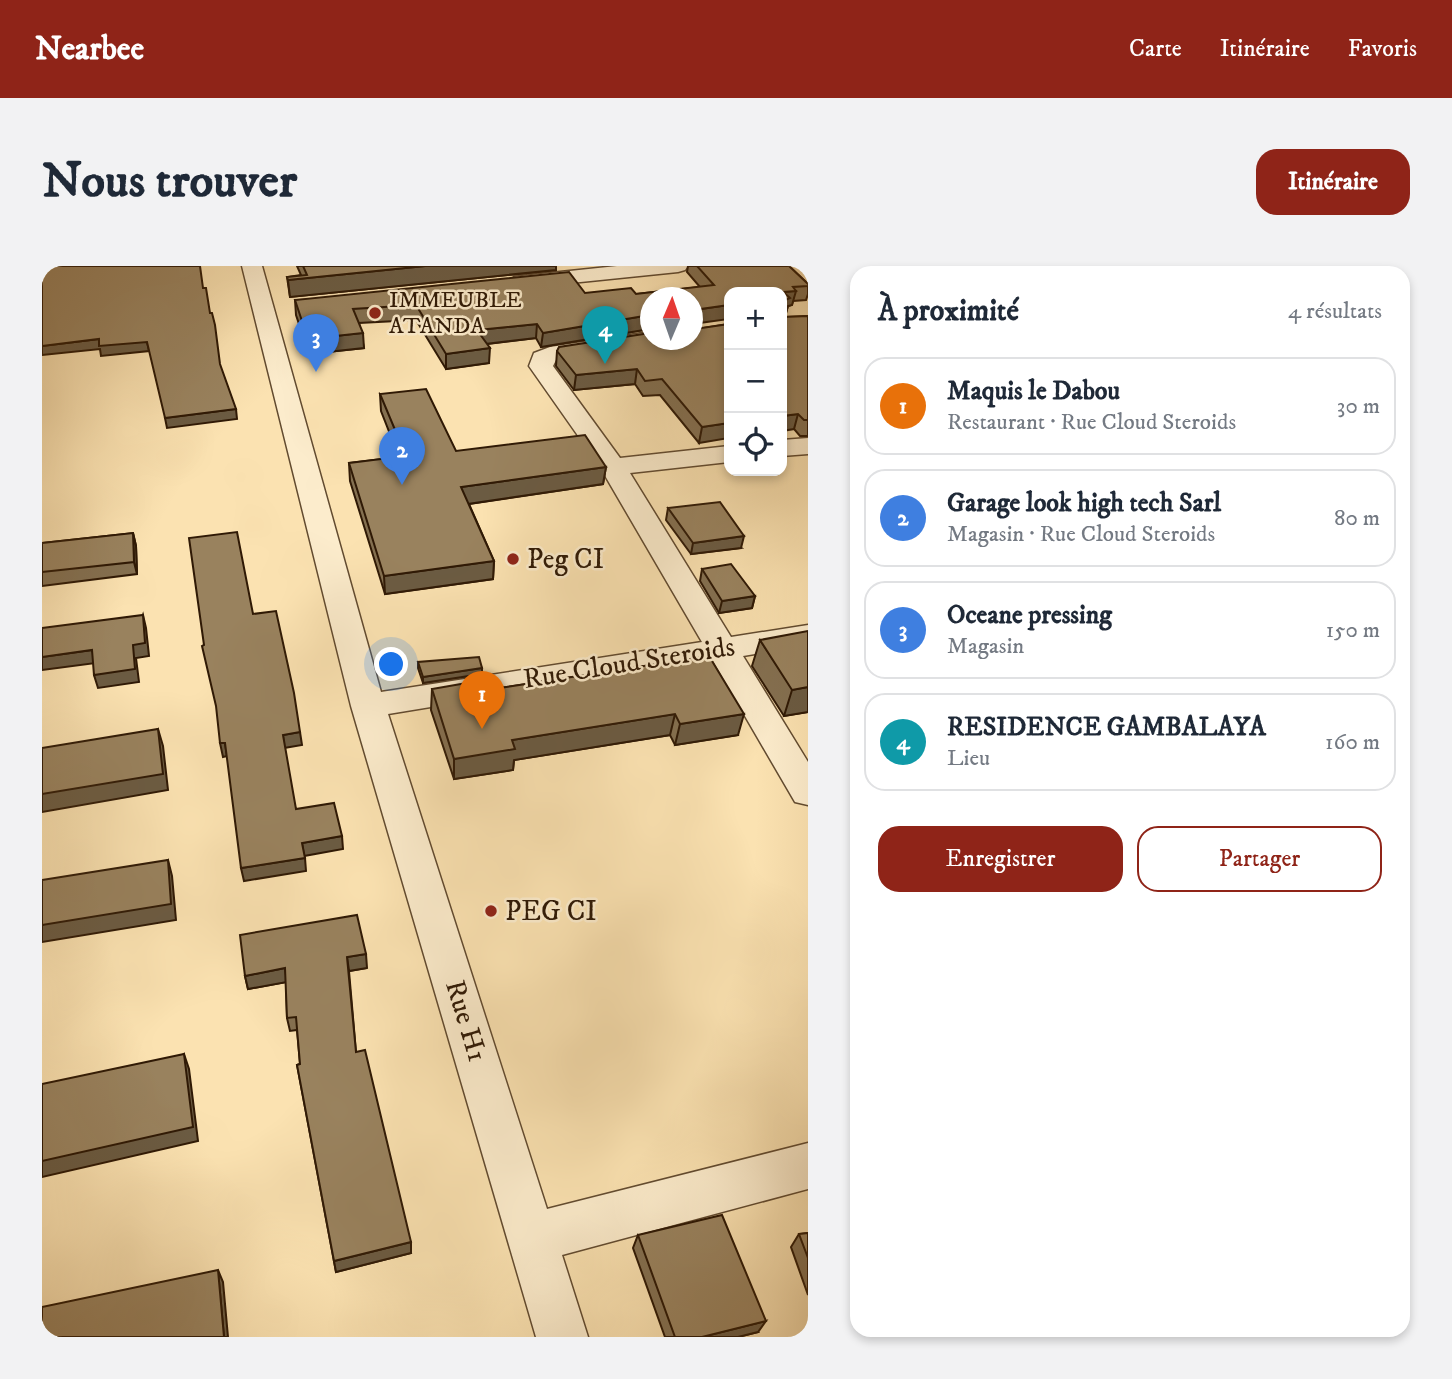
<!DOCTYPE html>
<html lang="fr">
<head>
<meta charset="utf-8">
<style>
	:root { --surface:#fff; --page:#f2f2f3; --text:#1f2937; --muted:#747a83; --line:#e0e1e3; --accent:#8f2418 }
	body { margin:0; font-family:"IM FELL DW Pica",serif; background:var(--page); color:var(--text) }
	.controls { position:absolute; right:21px; top:21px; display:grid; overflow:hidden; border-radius:14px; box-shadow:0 4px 10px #0003 }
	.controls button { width:63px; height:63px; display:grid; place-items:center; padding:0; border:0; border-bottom:2px solid var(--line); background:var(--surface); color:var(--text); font:35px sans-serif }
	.compass { position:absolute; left:598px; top:21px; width:63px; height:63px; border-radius:50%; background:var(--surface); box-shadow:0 4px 10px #0003; rotate:2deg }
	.you { position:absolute; left:350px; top:399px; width:24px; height:24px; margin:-18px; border:5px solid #fff; border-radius:50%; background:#1a73e8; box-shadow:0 0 0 10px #1a73e833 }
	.badge { display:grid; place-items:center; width:46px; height:46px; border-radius:50%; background:var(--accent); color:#fff; font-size:23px; font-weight:700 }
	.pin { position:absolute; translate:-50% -58px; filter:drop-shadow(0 2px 4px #0008) }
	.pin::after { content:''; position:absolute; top:37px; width:24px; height:21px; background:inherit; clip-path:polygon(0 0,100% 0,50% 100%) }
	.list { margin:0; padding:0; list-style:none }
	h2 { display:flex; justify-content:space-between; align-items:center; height:91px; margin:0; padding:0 28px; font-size:30px }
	h2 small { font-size:23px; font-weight:400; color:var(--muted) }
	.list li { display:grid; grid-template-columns:46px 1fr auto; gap:21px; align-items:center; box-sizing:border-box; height:98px; margin:0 14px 14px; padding:0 14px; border:2px solid var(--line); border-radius:21px }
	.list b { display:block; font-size:26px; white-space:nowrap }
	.list p { margin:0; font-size:23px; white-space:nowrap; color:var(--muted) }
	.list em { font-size:23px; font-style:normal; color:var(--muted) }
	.actions { display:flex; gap:14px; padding:21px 28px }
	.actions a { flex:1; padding:16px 0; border:2px solid var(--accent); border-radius:21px; text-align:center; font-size:24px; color:var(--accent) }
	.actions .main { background:var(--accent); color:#fff }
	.icon { flex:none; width:38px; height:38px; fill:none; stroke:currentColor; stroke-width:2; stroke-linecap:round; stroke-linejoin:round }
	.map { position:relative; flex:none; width:766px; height:1071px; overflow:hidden; border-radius:21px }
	header { display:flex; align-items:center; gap:42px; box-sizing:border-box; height:98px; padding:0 35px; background:var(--accent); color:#fff }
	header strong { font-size:33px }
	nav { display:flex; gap:38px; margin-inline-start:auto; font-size:24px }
	.intro { display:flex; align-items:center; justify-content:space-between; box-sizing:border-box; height:168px; padding:0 42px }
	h1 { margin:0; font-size:49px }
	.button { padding:18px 32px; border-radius:21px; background:var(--accent); color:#fff; font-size:24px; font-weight:700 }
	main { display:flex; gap:42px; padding:0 42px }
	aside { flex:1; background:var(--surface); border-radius:21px; box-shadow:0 4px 10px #0003 }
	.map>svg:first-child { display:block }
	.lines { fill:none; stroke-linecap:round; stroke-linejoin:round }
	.minor-casing { stroke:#624b30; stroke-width:3 }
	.minor { fill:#fceccc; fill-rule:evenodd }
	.wall { fill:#847051; stroke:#2f1905; stroke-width:2 }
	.shaded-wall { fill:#6b5b42; stroke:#2f1905; stroke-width:2 }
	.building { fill:#99825e; stroke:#2f1905; stroke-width:2 }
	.poi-dot { fill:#8f2418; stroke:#fceccc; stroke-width:2.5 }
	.labels { text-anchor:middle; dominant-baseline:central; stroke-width:5; stroke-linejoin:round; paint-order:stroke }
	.far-poi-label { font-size:23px; fill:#2f1905; stroke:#fceccc; text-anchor:start }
	.poi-label { font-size:28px; fill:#2f1905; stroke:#fceccc; text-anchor:start }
	.street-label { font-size:28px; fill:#2f1905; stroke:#fceccc }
</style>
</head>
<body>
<header>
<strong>Nearbee</strong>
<nav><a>Carte</a><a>Itinéraire</a><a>Favoris</a></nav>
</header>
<div class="intro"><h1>Nous trouver</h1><a class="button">Itinéraire</a></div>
<main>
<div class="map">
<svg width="766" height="1071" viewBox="0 0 766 1071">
	<rect width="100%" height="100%" fill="#fbe2b1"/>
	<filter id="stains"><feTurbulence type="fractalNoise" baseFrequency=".00286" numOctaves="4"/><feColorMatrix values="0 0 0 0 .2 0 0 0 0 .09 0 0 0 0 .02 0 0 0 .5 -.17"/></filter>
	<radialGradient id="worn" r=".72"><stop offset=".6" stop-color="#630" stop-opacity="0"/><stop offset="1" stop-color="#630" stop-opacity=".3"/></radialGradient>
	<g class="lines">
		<g class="minor-casing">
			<g id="minor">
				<polygon points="200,0 220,0 339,426 660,376 558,201 487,100 492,87 508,81 608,66 608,74 619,74 616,78 608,80 514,94 511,100 578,192 687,180 687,196 588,207 689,371 766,359 766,379 701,390 766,496 766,539 753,536 671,395 346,448 505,943 766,877 766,923 520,989 546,1071 494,1071 309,440"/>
				<polygon points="575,0 646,0 643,4 636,6 480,22 472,21 469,16 472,11 480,10"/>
				<polygon points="766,172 766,188 740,190 740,174"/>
			</g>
		</g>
		<use href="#minor" class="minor"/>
	</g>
	<g class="wall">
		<polygon points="255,0 514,0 514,4 248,31 245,11 259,9"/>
		<polygon points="646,0 747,0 766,18 766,28 764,34 751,35 750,39 746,40 744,47 742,48 742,51 766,50 766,170 758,170 752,163 687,26 687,54 608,32 608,66 608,63 499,81 494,72 445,78 447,97 404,103 374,54 317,57 322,82 267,88 254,49 253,34 543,27 594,28 658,21 645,6"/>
		<polygon points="687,58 657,177 618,129 601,130 593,118 532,124 514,100 515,85"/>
		<polygon points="338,128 414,185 564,201 561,218 427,238 452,295 451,313 343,328 308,215 307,197 357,191 339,145"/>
		<polygon points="626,242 699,282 649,288 624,254"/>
		<polygon points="91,267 94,280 95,308 0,320 0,277"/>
		<polygon points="660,303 713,330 710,342 677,347 658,315"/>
		<polygon points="718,374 766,446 742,450 710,400"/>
		<polygon points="667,390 696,469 633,479 628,469 472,494 471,504 412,513 389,444 390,423 451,423"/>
		<polygon points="376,396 440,408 381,417 376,402"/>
		<polygon points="325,702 307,705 314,786 369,987 294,1006 255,799 258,798 255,764 248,765 245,752 244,716 206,723 203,710"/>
		<polygon points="766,967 766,1029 749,981 757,968"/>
		<polygon points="596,969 716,1066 696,1071 623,1071 591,982"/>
	</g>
	<g class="shaded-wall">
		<polygon points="383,0 514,0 514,4 248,31 246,14"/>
		<polygon points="754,25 750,39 746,40 744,47 740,49 741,26"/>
		<polygon points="687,39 687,53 650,58 652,44"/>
		<polygon points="608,49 608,63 499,81 501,67"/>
		<polygon points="495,58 494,72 435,79 435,64"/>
		<polygon points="321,67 322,82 267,88 266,73"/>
		<polygon points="57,73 105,76 107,85 59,90 58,83 0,89 0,80"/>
		<polygon points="448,82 447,97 404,103 404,88"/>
		<polygon points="595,103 593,118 532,124 534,109"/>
		<polygon points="194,143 195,153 125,162 123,152"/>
		<polygon points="756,148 752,163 740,165 740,150"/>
		<polygon points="687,157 687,172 657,177 660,161"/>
		<polygon points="564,201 561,218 419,239 419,221"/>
		<polygon points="91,267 94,280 95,308 92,296"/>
		<polygon points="702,270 699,282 649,288 651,277"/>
		<polygon points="452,295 451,313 343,328 342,310"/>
		<polygon points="713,330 710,342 677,347 680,335"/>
		<polygon points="101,349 104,362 107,390 94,392 97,416 56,422 52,409 91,379"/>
		<polygon points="50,384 54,397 0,404 0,391"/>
		<polygon points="440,402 440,408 381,417 381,411"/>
		<polygon points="766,421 766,446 742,450 750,424"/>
		<polygon points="633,448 628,469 472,494 471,504 412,513 412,493 470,474"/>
		<polygon points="702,448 696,469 633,479 638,458"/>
		<polygon points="116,463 121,480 126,524 0,546 0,528"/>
		<polygon points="258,466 260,479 242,482 241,469"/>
		<polygon points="178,477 183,477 185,490 181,491"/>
		<polygon points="300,570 301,583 262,590 260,577"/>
		<polygon points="263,592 264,605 202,615 199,602"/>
		<polygon points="126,594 130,610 134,654 0,676 0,659"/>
		<polygon points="324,688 325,702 307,705 305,691"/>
		<polygon points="243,702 245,716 206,723 203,710"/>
		<polygon points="142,788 147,803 156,875 0,911 0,895"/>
		<polygon points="369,976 369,987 294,1006 292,995"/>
		<polygon points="176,1004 181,1016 186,1071 182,1071"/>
		<polygon points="724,1055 716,1066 696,1071 660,1071"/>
	</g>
	<g class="building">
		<polygon points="0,0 158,0 161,22 164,22 168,47 170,47 173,59 178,98 194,143 123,152 105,76 57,80 57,73 0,80"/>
		<polygon points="261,0 383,0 246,14 245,11 265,9"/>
		<polygon points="655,0 747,0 766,18 766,20 751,21 754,25 741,26 748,32 741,35 742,51 766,50 766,154 762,154 756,148 740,150 740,26 687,26 687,39 652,44 650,54 650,32 608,32 608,49 501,67 495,58 435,64 448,82 404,88 374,39 311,43 321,67 266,73 253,34 527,6 543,27 589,22 594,28 672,19"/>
		<polygon points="687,58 687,157 660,161 620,113 603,115 595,103 534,109 515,85 517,81 608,67 608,74 650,74 650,62 653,63"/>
		<polygon points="384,123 414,185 543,169 564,201 419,221 452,295 342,310 307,197 364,190 338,128"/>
		<polygon points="678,236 702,270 651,277 626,242"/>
		<polygon points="195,266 211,348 234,345 252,427 258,466 241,469 254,543 292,537 300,570 260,577 263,592 199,602 183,477 178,477 174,440 160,380 162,379 147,272"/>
		<polygon points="91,267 92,296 0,306 0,277"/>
		<polygon points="689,298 713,330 680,335 660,303"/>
		<polygon points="101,349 103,377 91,379 93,403 52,409 50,384 0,391 0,362"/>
		<polygon points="766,365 766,421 750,424 718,374"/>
		<polygon points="667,390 702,448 638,458 633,448 470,474 473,483 412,493 390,423 448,413 451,423"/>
		<polygon points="437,391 440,402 381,411 376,396"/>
		<polygon points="116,463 121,508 0,528 0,482"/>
		<polygon points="126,594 129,638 0,659 0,614"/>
		<polygon points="315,649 324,688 305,691 314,786 323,784 369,976 292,995 255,799 258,798 254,751 245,752 243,702 203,710 198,669"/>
		<polygon points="142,788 151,861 0,895 0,818"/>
		<polygon points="680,949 724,1055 660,1071 633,1071 596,969"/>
		<polygon points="766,967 766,992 757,968"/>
		<polygon points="176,1004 182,1071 0,1071 0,1041"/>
	</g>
	<g class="poi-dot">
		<circle cx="333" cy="47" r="7"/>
		<circle cx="471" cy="293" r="7"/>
		<circle cx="449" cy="645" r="7"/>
	</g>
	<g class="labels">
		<g class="far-poi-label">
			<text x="347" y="34">IMMEUBLE<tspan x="347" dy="26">ATANDA</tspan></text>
		</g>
		<g class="poi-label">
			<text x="485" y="293">Peg CI</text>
			<text x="463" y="645">PEG CI</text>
		</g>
		<g class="street-label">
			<text transform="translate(587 397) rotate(-9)">Rue Cloud Steroids</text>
			<text transform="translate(424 755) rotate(73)">Rue H1</text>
		</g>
	</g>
	<rect width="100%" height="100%" filter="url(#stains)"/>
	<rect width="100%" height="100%" fill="url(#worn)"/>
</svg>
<div class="controls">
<button>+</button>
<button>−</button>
<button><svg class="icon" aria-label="locate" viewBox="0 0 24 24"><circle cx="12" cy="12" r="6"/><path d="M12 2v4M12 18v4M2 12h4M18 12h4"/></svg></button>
</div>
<svg class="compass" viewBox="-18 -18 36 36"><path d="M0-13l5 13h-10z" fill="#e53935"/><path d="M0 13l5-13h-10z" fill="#747a83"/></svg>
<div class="you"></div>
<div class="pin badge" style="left:440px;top:463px;background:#e8710a">1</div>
<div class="pin badge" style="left:360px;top:219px;background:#3f7fe0">2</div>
<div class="pin badge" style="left:274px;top:106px;background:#3f7fe0">3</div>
<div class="pin badge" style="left:563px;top:98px;background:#0f9aa8">4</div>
</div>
<aside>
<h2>À proximité<small>4 résultats</small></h2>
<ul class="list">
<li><span class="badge" style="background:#e8710a">1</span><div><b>Maquis le Dabou</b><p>Restaurant · Rue Cloud Steroids</p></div><em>30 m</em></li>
<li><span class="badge" style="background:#3f7fe0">2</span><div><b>Garage look high tech Sarl</b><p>Magasin · Rue Cloud Steroids</p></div><em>80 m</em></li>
<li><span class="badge" style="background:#3f7fe0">3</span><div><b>Oceane pressing</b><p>Magasin</p></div><em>150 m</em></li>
<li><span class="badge" style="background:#0f9aa8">4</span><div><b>RESIDENCE GAMBALAYA</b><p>Lieu</p></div><em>160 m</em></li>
</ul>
<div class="actions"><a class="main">Enregistrer</a><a>Partager</a></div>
</aside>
</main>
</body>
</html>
